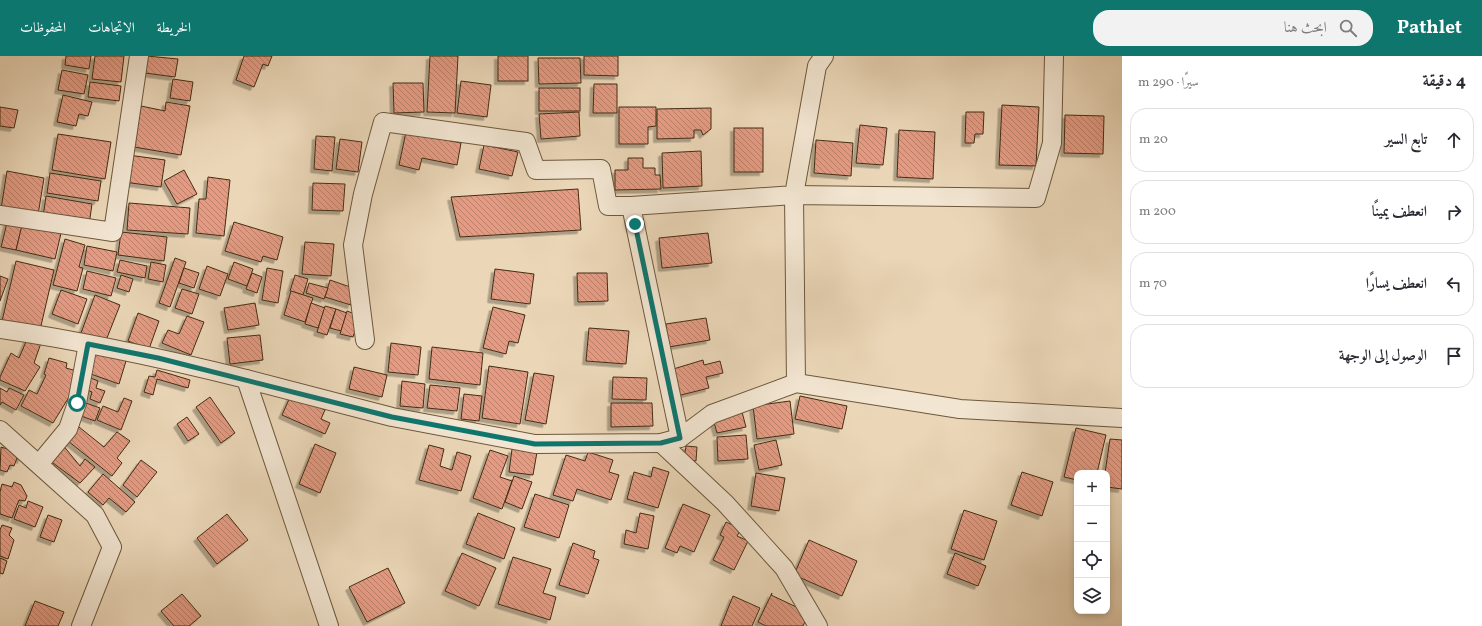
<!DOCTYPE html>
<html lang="ar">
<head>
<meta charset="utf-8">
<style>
	:root { --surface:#fff; --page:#f2f2f3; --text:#2b2b33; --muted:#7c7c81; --line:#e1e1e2; --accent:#0f766e }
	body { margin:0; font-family:Vollkorn,Amiri,serif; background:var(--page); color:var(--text); direction:rtl }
	.controls { position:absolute; right:12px; bottom:12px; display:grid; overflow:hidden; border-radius:8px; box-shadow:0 2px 6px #0003 }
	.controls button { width:36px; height:36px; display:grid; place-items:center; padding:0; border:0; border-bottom:1px solid var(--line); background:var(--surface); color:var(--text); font:20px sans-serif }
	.stop { position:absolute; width:12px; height:12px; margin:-9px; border:3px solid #0f766e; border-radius:50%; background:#fff }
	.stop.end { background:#0f766e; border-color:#fff; box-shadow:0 1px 4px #0008 }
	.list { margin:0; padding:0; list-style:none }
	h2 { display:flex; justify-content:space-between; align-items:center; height:52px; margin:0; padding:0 16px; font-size:17px }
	h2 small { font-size:13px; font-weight:400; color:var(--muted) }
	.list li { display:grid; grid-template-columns:26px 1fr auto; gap:12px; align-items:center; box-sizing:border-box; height:64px; margin:0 8px 8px; padding:0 8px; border:1px solid var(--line); border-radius:16px }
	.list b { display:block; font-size:15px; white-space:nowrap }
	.list em { font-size:13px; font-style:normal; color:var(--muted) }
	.icon { flex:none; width:22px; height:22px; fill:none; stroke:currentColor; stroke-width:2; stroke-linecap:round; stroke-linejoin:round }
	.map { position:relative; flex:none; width:1122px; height:570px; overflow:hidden; direction:ltr }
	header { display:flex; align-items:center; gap:24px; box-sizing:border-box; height:56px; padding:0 20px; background:var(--accent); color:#fff }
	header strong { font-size:19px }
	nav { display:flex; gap:22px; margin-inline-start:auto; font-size:14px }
	.search { width:280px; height:36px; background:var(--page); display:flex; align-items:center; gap:10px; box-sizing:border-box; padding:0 14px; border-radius:16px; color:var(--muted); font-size:15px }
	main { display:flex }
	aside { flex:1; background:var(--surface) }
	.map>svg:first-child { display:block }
	.building { fill:url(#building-back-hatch); stroke:#432d12; filter:url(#shadow) }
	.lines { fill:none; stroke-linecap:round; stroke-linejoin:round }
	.street-casing { stroke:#6d583c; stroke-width:20 }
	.street { stroke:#f2e5d1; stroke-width:18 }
	.route { stroke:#0f766e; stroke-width:5 }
</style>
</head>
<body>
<header>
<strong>Pathlet</strong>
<div class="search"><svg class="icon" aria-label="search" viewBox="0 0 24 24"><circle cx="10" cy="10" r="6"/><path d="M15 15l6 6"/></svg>ابحث هنا</div>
<nav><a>الخريطة</a><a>الاتجاهات</a><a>المحفوظات</a></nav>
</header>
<main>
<aside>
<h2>4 دقيقة<small>سيرًا · 290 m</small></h2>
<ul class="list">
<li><svg class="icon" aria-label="ahead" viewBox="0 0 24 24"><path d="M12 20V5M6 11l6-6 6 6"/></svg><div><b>تابع السير</b></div><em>20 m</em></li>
<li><svg class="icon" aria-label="right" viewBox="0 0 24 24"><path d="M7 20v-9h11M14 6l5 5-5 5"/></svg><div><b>انعطف يمينًا</b></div><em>200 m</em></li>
<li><svg class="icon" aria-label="left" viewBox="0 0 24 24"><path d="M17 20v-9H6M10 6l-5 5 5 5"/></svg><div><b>انعطف يسارًا</b></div><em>70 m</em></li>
<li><svg class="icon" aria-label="arrive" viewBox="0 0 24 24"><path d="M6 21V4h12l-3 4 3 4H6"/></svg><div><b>الوصول إلى الوجهة</b></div></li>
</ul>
</aside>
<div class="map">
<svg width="1122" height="570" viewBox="0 0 1122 570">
	<defs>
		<pattern id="building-back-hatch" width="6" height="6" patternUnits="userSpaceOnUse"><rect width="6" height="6" fill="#e59b83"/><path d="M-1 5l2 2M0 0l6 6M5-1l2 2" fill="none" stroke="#bb7f6a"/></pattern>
		<filter id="shadow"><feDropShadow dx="-3.5" dy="3.5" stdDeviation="0" flood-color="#0004"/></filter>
	</defs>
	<rect width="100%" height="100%" fill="#ebd7b8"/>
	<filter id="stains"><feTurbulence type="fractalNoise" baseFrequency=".005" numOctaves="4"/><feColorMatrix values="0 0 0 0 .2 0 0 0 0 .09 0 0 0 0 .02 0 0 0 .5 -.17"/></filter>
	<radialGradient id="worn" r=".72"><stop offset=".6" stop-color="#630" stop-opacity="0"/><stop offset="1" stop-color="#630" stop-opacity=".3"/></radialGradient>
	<g class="building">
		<polygon points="66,0 91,0 89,13 65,9"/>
		<polygon points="95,0 124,0 121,26 92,23"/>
		<polygon points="147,0 178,3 175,21 145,17"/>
		<polygon points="244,0 272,0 268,10 263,8 254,31 236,24"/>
		<polygon points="430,0 458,0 455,57 427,56"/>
		<rect x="498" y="0" width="30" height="25"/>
		<polygon points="584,0 618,0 618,20 584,19"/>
		<polygon points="538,2 580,2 581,27 539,28"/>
		<polygon points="62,14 88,19 84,38 58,34"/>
		<polygon points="173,23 193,26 190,45 170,42"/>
		<polygon points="461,25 491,29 487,61 457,57"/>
		<polygon points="90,26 121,30 119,45 88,41"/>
		<polygon points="393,27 423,27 424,56 394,57"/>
		<polygon points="594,28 617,28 617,57 593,57"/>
		<rect x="539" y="32" width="41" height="23"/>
		<polygon points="63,39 92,46 88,60 79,58 76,70 57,66"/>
		<polygon points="166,46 190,50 181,99 134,91 141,50 165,55"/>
		<polygon points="1002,49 1039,51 1036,110 999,109"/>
		<polygon points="0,51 18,54 14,72 0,70"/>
		<polygon points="619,51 656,51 656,70 648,71 648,88 619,88"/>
		<polygon points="711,52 711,73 703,79 701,74 694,74 694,82 657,83 657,53"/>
		<polygon points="579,56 580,80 541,83 539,58"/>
		<polygon points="966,56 984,56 983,78 975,78 974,87 965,87"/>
		<polygon points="1065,59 1104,60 1103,98 1064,97"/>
		<polygon points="860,69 887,72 883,109 856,107"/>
		<rect x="734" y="72" width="29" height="44"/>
		<polygon points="899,74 935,76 933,123 897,121"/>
		<polygon points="406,76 461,87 457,109 422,102 419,114 399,109"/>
		<polygon points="58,78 111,86 105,123 52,114"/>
		<polygon points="316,80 335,81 332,115 314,113"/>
		<polygon points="340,83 362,86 358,116 336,113"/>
		<polygon points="816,84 853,87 851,120 814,117"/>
		<polygon points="484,89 518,96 512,120 479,113"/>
		<polygon points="701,95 702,130 663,132 662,97"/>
		<polygon points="128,99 165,104 161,131 124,126"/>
		<polygon points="628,102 643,102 643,112 655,112 655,119 660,119 661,133 615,134 615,114 628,114"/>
		<polygon points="184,114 197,138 177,148 164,125"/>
		<polygon points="7,115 44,122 38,159 1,153"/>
		<polygon points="50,117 101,125 98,145 47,137"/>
		<polygon points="208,121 230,124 224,180 196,177 199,143 206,143"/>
		<polygon points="313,127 345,128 343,155 312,154"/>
		<polygon points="578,133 581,174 460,181 451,141"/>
		<polygon points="46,140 92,148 89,169 43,161"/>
		<polygon points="129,147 190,152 188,178 127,174"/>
		<polygon points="8,163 23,167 16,194 1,191"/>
		<polygon points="23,165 62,173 55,203 16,194"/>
		<polygon points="234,166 283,181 277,204 263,200 261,206 225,195"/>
		<polygon points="121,176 167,181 164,205 118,199"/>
		<polygon points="708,177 712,207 662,212 659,182"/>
		<polygon points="65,183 85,189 79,211 83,212 77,235 53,229"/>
		<polygon points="305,186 334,188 331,220 302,218"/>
		<polygon points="87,190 117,196 113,215 84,209"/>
		<polygon points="175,202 186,206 170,251 159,247"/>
		<polygon points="120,204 147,210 145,222 117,216"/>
		<polygon points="16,205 54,214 40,274 2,265"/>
		<polygon points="151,206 166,209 163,226 148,223"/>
		<polygon points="234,206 253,213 247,230 228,223"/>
		<polygon points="207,210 228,218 220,240 199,233"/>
		<polygon points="184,212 199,217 194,232 179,227"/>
		<polygon points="267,212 283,215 278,247 262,244"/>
		<polygon points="495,213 534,218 530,248 491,243"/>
		<polygon points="87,215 116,222 111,240 83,233"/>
		<polygon points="252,217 262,221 257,237 246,233"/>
		<polygon points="577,217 607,217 608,245 578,246"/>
		<polygon points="121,219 133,223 129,236 117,232"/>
		<polygon points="295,219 308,223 303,239 290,235"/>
		<polygon points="0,220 8,223 0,245"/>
		<polygon points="330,224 356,233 351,249 325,241"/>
		<polygon points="309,227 328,232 324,243 306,237"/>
		<polygon points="182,233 199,238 192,258 175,252"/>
		<polygon points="61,234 87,243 78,268 52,258"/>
		<polygon points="291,235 313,242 305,266 284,259"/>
		<polygon points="95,239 120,249 105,287 81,277"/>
		<polygon points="255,247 259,269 228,274 224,252"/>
		<polygon points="311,247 325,252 318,272 305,268"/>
		<polygon points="325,250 336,253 327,279 317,276"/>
		<polygon points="493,251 525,259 518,287 509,285 506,298 483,292"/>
		<polygon points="336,253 347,257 341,275 330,272"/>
		<polygon points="347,255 360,260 353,281 340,278"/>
		<polygon points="138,257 159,265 149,293 128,285"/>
		<polygon points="187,260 204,266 191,299 162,287 168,274 179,278"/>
		<polygon points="706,262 710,284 669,291 666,268"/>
		<polygon points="589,272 629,275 626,308 586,305"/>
		<polygon points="260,279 263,304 230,308 227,282"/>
		<polygon points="28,281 41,287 34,307 40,311 25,335 0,324 0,321 11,297 19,302"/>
		<polygon points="391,287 421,291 418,319 388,316"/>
		<polygon points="432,291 483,297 480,329 429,323"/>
		<polygon points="95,294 126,305 119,328 88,317"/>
		<polygon points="49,302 67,307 66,312 80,316 76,337 69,341 53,367 21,350 29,334 37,338 46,319 44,318"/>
		<polygon points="703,304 704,309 720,305 723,317 706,321 709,332 677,340 670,314"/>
		<polygon points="489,310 528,316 520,368 482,362"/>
		<polygon points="354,311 387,319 382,341 349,333"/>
		<polygon points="157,314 190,324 188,332 157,323 153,339 144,336 149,320 155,321"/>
		<polygon points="534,317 554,320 546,368 525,364"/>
		<polygon points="86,320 98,325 96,332 105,335 100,347 90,343 92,336 82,332"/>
		<polygon points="613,321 647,322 646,344 612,343"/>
		<polygon points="402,325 425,328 423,352 400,350"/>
		<polygon points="430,329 460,332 457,355 427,352"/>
		<polygon points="0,332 7,336 9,332 24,339 16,354 2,346 0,349"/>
		<polygon points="464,338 482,340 479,365 461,363"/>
		<polygon points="291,339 325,354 321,363 330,367 325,378 282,359"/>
		<polygon points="800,340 847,350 842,373 795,363"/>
		<polygon points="210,341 235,377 221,387 196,351"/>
		<polygon points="124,342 132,345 121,374 97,364 103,350 118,356"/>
		<polygon points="790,345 794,378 757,383 753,350"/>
		<polygon points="83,346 100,352 95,365 78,359"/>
		<polygon points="611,347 652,347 653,370 611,371"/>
		<polygon points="742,356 746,371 717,377 713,363"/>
		<polygon points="187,361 199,378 188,385 177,368"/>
		<polygon points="79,371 104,391 117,376 130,385 117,402 122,407 112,420 68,385"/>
		<polygon points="1076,372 1106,379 1097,417 1077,417 1077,424 1064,421"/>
		<polygon points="746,379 748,403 718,405 717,381"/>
		<polygon points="1110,383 1122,384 1122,433 1107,431 1107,417 1105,417"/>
		<polygon points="776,384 782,409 759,414 754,389"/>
		<polygon points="62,388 80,410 85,403 95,411 80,427 49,404"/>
		<polygon points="315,388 336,397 320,437 299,428"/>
		<polygon points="429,389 444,393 440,410 452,414 457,396 471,400 461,435 419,424"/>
		<polygon points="686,390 697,391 696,405 684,403"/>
		<polygon points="1,391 23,398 21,404 17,402 14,410 10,409 7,416 0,414"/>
		<polygon points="512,393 537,396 533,419 509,416"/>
		<polygon points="490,394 508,400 500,421 512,425 502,453 473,442"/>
		<polygon points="588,396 613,404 609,416 619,419 611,444 577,433 573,445 553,439 566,399 585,405"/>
		<polygon points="141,404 157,416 137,441 123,429"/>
		<polygon points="653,411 669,416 658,452 627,443 634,416 651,421"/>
		<polygon points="1022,416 1053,426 1042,460 1011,449"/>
		<polygon points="756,417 785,422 779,455 751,450"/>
		<polygon points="103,418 135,446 126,456 109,442 103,449 88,436"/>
		<polygon points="514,420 532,426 522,453 505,446"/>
		<polygon points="14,426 21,429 27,440 25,445 19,444 12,462 0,458 0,436 2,428 12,431"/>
		<polygon points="535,438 569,449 559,482 524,471"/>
		<polygon points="28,445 43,451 35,471 14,463 19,449 26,452"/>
		<polygon points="683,448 710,459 694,496 680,490 677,497 665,492"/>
		<polygon points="964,454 997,465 984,504 951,493"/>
		<polygon points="478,457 515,472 504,503 466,488"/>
		<polygon points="640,457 654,460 648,493 624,488 626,474 636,477"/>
		<polygon points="227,458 248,484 217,508 197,482"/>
		<polygon points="48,459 62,464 54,486 40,481"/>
		<polygon points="726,466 741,473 737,480 748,485 734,514 713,504 724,481 720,479"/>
		<polygon points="2,469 12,472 9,479 14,484 8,503 0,500 0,474"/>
		<polygon points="809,484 857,505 842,540 794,519"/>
		<polygon points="573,487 595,495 593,502 599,504 588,538 559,529"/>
		<polygon points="462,497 496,512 479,550 445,535"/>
		<polygon points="955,497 986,510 978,530 947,518"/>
		<polygon points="513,501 551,513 543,537 556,541 550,564 498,548"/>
		<polygon points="0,502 7,505 3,518 0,517"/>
		<polygon points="388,512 405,547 367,566 349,531"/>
		<polygon points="772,537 771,539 809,557 803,570 766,570 758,566"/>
		<polygon points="182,538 201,560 189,570 174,570 161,555"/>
		<polygon points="733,540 760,552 752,570 721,570"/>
		<polygon points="35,545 64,556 58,570 25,570"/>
	</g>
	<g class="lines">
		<g class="street-casing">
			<g id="street">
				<polyline points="0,159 113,176 139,0"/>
				<path d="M0 273C83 285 165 303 246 323"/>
				<polyline points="365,284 353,189 363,138 383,66 526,86 536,114 601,113 608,150 631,150"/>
				<polyline points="796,327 794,139 1036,142 1052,87 1054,0"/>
				<polyline points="0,374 95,459 112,491 81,570"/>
				<polyline points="680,382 631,150 794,139 817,10 824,0"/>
				<polyline points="661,387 725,447 784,512 818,570"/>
				<polyline points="39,408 68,373 77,347 88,288"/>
				<polyline points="329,570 246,323 392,361 535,388 661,387 680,382 712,358 796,327 960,353 1122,362"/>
			</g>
		</g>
		<use href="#street" class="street"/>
	</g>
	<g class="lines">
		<polyline class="route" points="77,347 88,288 158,302 392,361 535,388 661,387 680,382 635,168"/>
	</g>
	<rect width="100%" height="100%" filter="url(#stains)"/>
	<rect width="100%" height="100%" fill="url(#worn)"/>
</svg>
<div class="controls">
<button>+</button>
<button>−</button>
<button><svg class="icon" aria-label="locate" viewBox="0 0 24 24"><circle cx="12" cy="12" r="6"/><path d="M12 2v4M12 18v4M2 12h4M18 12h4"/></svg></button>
<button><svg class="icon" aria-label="layers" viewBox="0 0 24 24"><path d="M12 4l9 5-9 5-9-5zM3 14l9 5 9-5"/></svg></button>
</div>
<div class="stop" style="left:77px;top:347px"></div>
<div class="stop end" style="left:635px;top:168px"></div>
</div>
</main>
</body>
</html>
